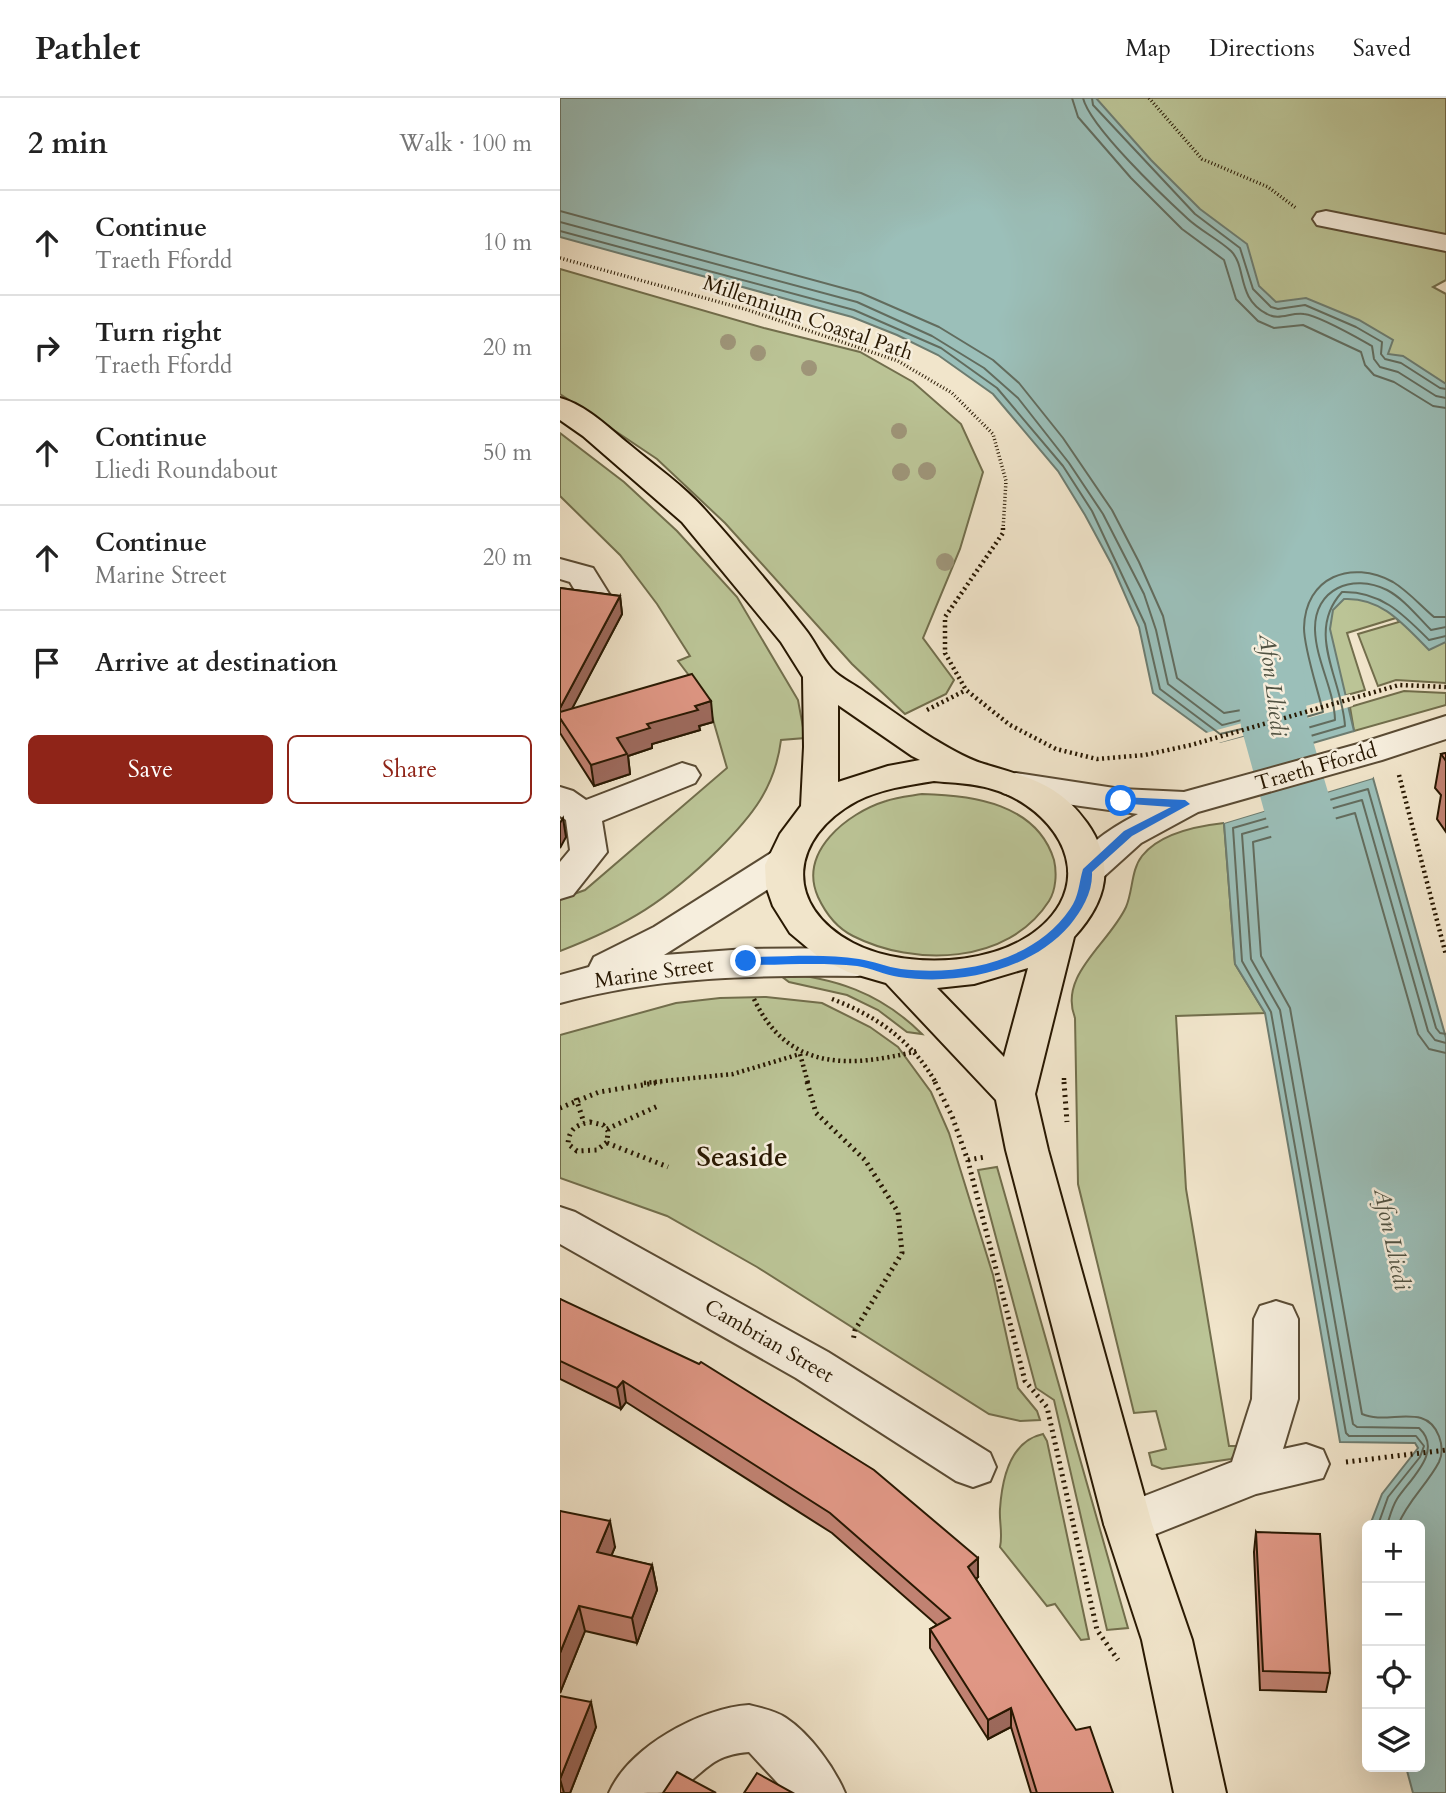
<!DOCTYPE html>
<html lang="en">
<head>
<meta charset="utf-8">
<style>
	:root { --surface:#fff; --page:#f2f2f2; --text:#222; --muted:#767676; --line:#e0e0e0; --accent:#8f2418 }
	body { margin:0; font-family:Cardo,serif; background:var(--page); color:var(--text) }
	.controls { position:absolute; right:21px; bottom:21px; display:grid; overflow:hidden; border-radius:10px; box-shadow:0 7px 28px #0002 }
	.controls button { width:63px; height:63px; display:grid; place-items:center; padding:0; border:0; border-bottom:2px solid var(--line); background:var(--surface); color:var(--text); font:35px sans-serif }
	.stop { position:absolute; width:21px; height:21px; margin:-16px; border:5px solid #1a73e8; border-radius:50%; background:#fff }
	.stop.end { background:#1a73e8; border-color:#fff; box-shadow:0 2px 7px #0008 }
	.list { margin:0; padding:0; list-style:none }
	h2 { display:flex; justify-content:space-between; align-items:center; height:91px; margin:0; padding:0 28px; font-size:30px }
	h2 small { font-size:23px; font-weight:400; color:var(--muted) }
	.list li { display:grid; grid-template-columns:46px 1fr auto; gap:21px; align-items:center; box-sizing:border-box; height:105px; padding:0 28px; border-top:2px solid var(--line) }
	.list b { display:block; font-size:26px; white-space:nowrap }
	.list p { margin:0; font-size:23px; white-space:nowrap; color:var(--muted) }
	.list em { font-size:23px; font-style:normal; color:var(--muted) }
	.actions { display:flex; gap:14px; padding:21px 28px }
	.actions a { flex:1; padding:16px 0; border:2px solid var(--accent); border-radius:10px; text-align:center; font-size:24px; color:var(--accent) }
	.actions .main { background:var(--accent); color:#fff }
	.icon { flex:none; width:38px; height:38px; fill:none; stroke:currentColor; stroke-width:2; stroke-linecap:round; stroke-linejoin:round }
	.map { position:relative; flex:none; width:886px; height:1695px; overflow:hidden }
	header { display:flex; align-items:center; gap:42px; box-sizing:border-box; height:98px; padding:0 35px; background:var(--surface); border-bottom:2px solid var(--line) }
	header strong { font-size:33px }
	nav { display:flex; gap:38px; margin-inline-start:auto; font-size:24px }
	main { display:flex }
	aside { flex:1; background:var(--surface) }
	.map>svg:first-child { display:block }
	.green { fill:#bbc496; stroke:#726e4c; stroke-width:2 }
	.water { fill:#9bbfb9; stroke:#6d7c70; stroke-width:2 }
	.pier { fill:#f1e5cb }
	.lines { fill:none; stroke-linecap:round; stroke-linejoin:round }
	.shore { stroke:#626c5e; stroke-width:2 }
	.river { fill:#9bbfb9; fill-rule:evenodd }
	.minor-casing { stroke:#5a4b34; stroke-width:4 }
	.major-casing { stroke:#281802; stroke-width:4 }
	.path-far2 { stroke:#281802; stroke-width:3.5; stroke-dasharray:1 2.5; stroke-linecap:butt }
	.path-far1 { stroke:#281802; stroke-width:4.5; stroke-dasharray:2 3.5; stroke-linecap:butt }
	.path { stroke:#281802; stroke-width:5; stroke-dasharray:2 4.5; stroke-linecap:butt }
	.minor { fill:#f6eedd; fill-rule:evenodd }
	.major { fill:#f1e5cb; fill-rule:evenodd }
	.tree { fill:#9e9579 }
	.wall { fill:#c18272; stroke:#281802; stroke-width:2 }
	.shaded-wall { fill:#9d6a5d; stroke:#281802; stroke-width:2 }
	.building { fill:#e09785; stroke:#281802; stroke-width:2 }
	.route { fill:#1a73e8 }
	.labels { text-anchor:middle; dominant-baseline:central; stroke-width:5; stroke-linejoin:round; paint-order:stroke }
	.street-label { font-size:21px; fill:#281802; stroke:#f6eedd }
	.water-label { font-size:23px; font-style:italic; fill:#505242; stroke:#f6eedd }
	.district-label { font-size:28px; font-weight:bold; fill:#281802; stroke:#f6eedd }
</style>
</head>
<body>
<header>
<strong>Pathlet</strong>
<nav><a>Map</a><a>Directions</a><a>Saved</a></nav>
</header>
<main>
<aside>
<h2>2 min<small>Walk · 100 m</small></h2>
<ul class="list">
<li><svg class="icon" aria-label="ahead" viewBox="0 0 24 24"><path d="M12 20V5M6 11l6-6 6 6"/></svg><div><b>Continue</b><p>Traeth Ffordd</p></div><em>10 m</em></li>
<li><svg class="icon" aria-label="right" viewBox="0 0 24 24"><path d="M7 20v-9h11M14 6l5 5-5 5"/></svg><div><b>Turn right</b><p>Traeth Ffordd</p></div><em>20 m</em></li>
<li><svg class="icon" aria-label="ahead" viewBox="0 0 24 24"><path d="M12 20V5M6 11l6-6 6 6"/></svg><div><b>Continue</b><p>Lliedi Roundabout</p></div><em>50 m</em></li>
<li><svg class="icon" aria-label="ahead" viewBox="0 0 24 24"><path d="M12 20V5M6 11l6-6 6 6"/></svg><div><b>Continue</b><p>Marine Street</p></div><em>20 m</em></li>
<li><svg class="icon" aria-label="arrive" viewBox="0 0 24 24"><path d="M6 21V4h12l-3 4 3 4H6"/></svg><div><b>Arrive at destination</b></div></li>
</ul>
<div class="actions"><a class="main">Save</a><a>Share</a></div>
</aside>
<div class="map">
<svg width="886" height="1695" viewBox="0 0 886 1695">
	<rect width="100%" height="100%" fill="#f1e5cb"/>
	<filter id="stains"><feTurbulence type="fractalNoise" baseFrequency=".00286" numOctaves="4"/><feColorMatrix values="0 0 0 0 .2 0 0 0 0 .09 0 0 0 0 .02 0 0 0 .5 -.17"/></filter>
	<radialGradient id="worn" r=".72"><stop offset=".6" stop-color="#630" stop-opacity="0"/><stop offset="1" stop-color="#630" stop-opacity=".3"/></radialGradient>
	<g class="green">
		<polygon points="374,0 886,0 886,182 873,189 886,196 886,457"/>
		<polygon points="0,171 204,230 300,254 353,284 401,326 423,374 400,451 363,540 394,582 386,596 345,616 292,566 165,425 97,361 0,296"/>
		<path d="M0 335 64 384 117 433 177 499 238 602 245 640 221 642C215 690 192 718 158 752 106 803 68 827 0 853V801L25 792 167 670 147 601 118 563 130 558 97 506 60 457 0 398Z"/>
		<polygon points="886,480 886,585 836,582 818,588 798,536 839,524 836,520 787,535 805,592 787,597 790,609 844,593 886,595 886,607 794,633 790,609 734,486"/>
		<path d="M362 696C413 697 477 706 494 762 497 775 496 792 489 803 448 867 354 869 293 838 277 830 265 814 258 799 238 754 287 715 326 703 337 699 350 698 362 696Z"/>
		<path d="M664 725 675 866 705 915 616 918 626 1091 669 1348H681L671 1361 602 1371 592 1367 589 1355 606 1351 596 1313 574 1315 518 1086 515 920C498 877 549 846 566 809 573 793 571 772 582 758 600 735 637 728 664 725Z"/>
		<path d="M217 875C274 879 321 895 362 936L347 934 318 912 287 897 229 884Z"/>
		<polygon points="206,899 262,905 310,929 338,949 371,994 389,1035 433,1177 458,1290 477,1313 480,1322 460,1323 429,1316 197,1169 107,1118 0,1080 0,937 116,905 160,900"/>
		<polygon points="437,1069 568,1530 547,1532 494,1302 476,1290 418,1072"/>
		<path d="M483 1336 487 1343 529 1541 521 1542 495 1506 487 1508 440 1449C443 1435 439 1424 440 1411 442 1381 450 1343 483 1336Z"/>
	</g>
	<g class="water">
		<path d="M0 0H536L591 62 640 111 687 146 699 188 716 204 746 200 799 222 833 242 828 256 843 258 886 286V544L869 552C844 527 822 499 784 501L773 512 770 531 794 633 708 658 702 633 660 644 593 595 579 529 552 467 525 417 498 373 433 296 378 257 337 237 292 219 0 139Z"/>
		<polygon points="813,680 886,940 886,1695 853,1695 846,1669 860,1669 860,1427 810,1427 822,1396 858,1350 855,1345 780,1344 705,915 675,866 664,725"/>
	</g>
	<g class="pier">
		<polygon points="790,596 793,608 715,629 655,646 642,636"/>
		<polygon points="812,677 813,680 664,725 664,721"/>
	</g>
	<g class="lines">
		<g class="shore">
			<polyline points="512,0 518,19 571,80 622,131 664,162 676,201 698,223 714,230 743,227 801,254 805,267 814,277 834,284 873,308 886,310"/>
			<path d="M523 0C530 29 603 98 628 121 641 133 658 141 671 153 687 169 676 200 707 216 719 223 731 214 744 216 760 218 796 239 812 248L814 261 820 269 838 274 876 298 886 300"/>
			<polyline points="532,0 533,7 635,116 680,150 693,191 711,209 718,211 745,207 796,229 822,244 821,256 825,261 841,265 880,290 886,291"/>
			<path d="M0 113 301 195 379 229 433 262 459 285 503 340 552 412 579 464 603 518 617 580 664 615 705 608 729 624 763 614C758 592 744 551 744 530 745 479 791 461 833 484 848 493 861 508 874 519H886"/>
			<path d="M0 124 297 204 372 238 424 270 458 300 509 365 543 416 584 496 596 532 608 586 662 627C691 621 705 609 723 637L775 622C774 591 756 563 755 532 754 491 792 475 827 492 844 501 857 518 871 532L886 529"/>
			<path d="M0 133 294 212 381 250 437 290 503 368 532 413 585 526 600 591 660 636 703 626 709 630 716 648 785 628C782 580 745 535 782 494 821 493 843 516 869 542L886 538"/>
			<polyline points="818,1427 828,1399 860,1359 864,1348 856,1338 789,1338 786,1335 711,914 682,863 673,730 808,691 876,930 880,935 886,936"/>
			<path d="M827 1427C830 1418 832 1409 837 1401 850 1381 884 1353 859 1330L797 1329 793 1326 720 912 691 861 682 736 802 702 868 933 875 942 886 945"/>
			<path d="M838 1427C848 1402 867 1387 879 1364 886 1349 878 1325 861 1320 843 1315 820 1324 802 1316L730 910 701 858 693 744 795 715 858 936 869 951 886 955"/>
		</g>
		<path class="river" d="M708 532 731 538C750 565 742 601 750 632 766 690 785 746 798 805L787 823 761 830 735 823 724 805 713 745 681 629 675 552 685 538Z"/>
		<g class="minor-casing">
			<g id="minor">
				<polygon points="766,113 886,137 886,153 757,127 753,121 757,115"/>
				<polygon points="0,461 33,470 51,499 47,506 35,509 23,506 10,484 0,481"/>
				<path d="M886 618V641L822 662 638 714 581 745 540 782 527 786 514 782 508 773C524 748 552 729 578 716L456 699 443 695 438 687 443 679 456 675 561 691 624 694 798 646Z"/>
				<polygon points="122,665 135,669 140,677 135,685 42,723 47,754 13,797 0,801 0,764 10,752 6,722 0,718 0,689 13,693 26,702"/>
				<path d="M224 752 237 755 243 764 237 773 104 857 186 851 298 850 312 854 317 864 312 874 298 878C197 877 98 878 0 905V877L29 869 34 859 94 829 211 755Z"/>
				<polygon points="0,1109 15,1114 268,1254 430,1355 436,1369 430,1383 413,1389 396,1383 236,1280 0,1146"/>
				<polygon points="716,1203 732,1208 738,1221 738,1301 723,1351 746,1346 763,1352 769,1366 763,1380 696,1396 568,1447 551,1441 544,1426 551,1411 672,1364 692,1301 694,1221 700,1208"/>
				<path d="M189 1607C201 1610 216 1613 226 1620 250 1636 274 1669 285 1695H227L189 1654C148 1657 145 1677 114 1694 104 1695 63 1695 49 1695 69 1649 140 1610 189 1607Z"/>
			</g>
		</g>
		<g class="major-casing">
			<path id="major" d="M0 300C26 307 49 330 70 347 95 368 124 388 146 413 180 451 214 491 245 531 255 543 261 559 272 571 280 580 296 587 306 595 339 617 388 655 424 666 466 679 499 685 527 725 556 766 547 803 514 839L475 996 488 1052 592 1426 632 1542 666 1695H614L582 1542 544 1426 446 1052 436 1002 326 885 288 874 261 861 230 835 213 808 206 788 205 767 220 736 241 708 244 649 243 579 221 544 122 424 23 338 0 322ZM278 607 352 658 360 662 328 668 278 684ZM374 683C393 685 413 685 432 691 479 704 528 755 500 806 464 869 350 875 293 845 222 807 230 739 297 703 321 691 348 687 374 683ZM468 870 444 959 377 890 414 886Z"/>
		</g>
		<g class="path-far2">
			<polyline points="589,0 642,61 708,89 736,110"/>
			<polyline points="0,160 188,212 338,263 392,295 433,336 446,383 443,432"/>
		</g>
		<g class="path-far1">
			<polyline points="443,430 443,435 385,519 385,555 406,592 450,627 496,651 537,661 585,657 631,647 839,587 886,589"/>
			<polyline points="367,612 406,592"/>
			<polyline points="839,677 886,857"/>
			<path d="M194 901C228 973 289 970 357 953"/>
			<path d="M272 901C317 918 352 943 376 985"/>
			<polyline points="504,980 504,985"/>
			<polyline points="84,985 173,976 240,956 248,985"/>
		</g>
		<g class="path">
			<polyline points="247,984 256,1015 305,1062 338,1114 342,1155 295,1232 293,1243"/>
			<polyline points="375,984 392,1018 408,1063 465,1283 487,1309 537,1532 558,1562"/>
			<polyline points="504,984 507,1024"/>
			<polyline points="16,1000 24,1025"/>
			<polyline points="0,1010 39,994 101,984"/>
			<path d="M30 1024 43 1027 48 1033 47 1044 37 1052 17 1053 8 1046C9 1031 16 1027 30 1024Z"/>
			<polyline points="47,1031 98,1008"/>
			<polyline points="47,1045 108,1069"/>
			<polyline points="408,1062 425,1059"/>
			<polyline points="786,1364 886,1352"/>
		</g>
		<use href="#minor" class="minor"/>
		<use href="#major" class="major"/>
	</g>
	<g class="tree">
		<circle cx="168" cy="244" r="8"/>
		<circle cx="198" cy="255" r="8"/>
		<circle cx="249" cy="270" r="8"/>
		<circle cx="339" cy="333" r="8"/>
		<circle cx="367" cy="373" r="9"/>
		<circle cx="341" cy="374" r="9"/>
		<circle cx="385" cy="464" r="9"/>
	</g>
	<g class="wall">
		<polygon points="0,490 60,498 62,516 12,610 153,624 139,628 140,632 92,646 92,650 68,658 70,676 34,688 0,635"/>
		<polygon points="886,655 886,734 877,721 881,697 875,690 881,656"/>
		<polygon points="0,1201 418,1479 416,1481 553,1695 471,1695 451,1629 428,1641 370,1550 370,1531 377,1527 272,1435 66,1304 61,1311 0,1281"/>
		<polygon points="0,1413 55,1449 51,1458 92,1467 97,1492 77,1545 25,1533 0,1595"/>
		<polygon points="696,1434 770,1575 766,1594 700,1592 694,1454"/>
		<polygon points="0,1598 36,1629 10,1695 0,1695"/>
	</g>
	<g class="shaded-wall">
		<polygon points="60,498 62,516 4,626 0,620 0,610"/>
		<polygon points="151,603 153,624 139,628 140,632 92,646 92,650 68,658 70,676 34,688 31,667 57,640 87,626 135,608"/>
		<polygon points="3,720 6,739 0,750 0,725"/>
		<polygon points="63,1283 66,1304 61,1311 57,1290"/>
		<polygon points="50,1423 55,1449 42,1480 37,1454"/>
		<polygon points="418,1460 418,1479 408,1488 408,1469"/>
		<polygon points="92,1467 97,1492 77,1545 72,1520"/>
		<polygon points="19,1508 25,1533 0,1595 0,1555"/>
		<polygon points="31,1604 36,1629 10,1695 4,1695 0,1681"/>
		<polygon points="451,1610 451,1629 428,1641 428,1622"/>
	</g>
	<g class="building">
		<polygon points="0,490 60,498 0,610"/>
		<polygon points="132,576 151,603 135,608 138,612 87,626 90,630 57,640 67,656 31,667 0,620 0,614"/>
		<polygon points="886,655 886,663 881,656"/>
		<polygon points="0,1201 139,1266 141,1264 314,1372 418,1460 408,1469 516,1632 530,1629 553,1695 477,1695 451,1610 428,1622 370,1531 390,1520 270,1415 63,1283 57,1290 0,1263"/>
		<polygon points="0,1413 50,1423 37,1454 92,1467 72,1520 19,1508 0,1555"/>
		<polygon points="696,1434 760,1436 770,1575 703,1573"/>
		<polygon points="0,1598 31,1604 0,1681"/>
		<polygon points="117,1674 156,1695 103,1695"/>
		<polygon points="197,1675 233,1695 184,1695"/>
	</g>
	<path class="route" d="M561 699 625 702 630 706 572 738 532 774C533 794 522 812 510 827 471 873 397 888 339 879 325 877 311 870 297 868 261 864 222 867 186 867L180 863 186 859C222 859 263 855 299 861 313 863 327 869 341 871 401 878 474 864 510 811 519 799 519 784 523 771L564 733 611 709 557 705 556 703Z"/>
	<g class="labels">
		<g class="street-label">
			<text transform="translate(248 220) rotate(19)">Millennium Coastal Path</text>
			<text transform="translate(756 669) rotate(-16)">Traeth Ffordd</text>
			<text transform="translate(94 875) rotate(-8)">Marine Street</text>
			<text transform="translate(209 1243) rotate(30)">Cambrian Street</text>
		</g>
		<g class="water-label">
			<text transform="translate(713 587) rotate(83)">Afon Lliedi</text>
			<text transform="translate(832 1141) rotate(78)">Afon Lliedi</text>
		</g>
		<g class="district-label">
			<text x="182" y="1059">Seaside</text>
		</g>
	</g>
	<rect width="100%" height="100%" filter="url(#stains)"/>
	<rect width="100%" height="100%" fill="url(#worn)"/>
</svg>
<div class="controls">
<button>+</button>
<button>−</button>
<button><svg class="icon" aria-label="locate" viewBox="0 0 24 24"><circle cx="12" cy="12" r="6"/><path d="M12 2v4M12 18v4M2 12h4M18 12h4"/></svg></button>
<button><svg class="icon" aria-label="layers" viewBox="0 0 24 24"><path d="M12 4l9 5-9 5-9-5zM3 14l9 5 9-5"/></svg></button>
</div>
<div class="stop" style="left:561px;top:703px"></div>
<div class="stop end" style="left:186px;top:863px"></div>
</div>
</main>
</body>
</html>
